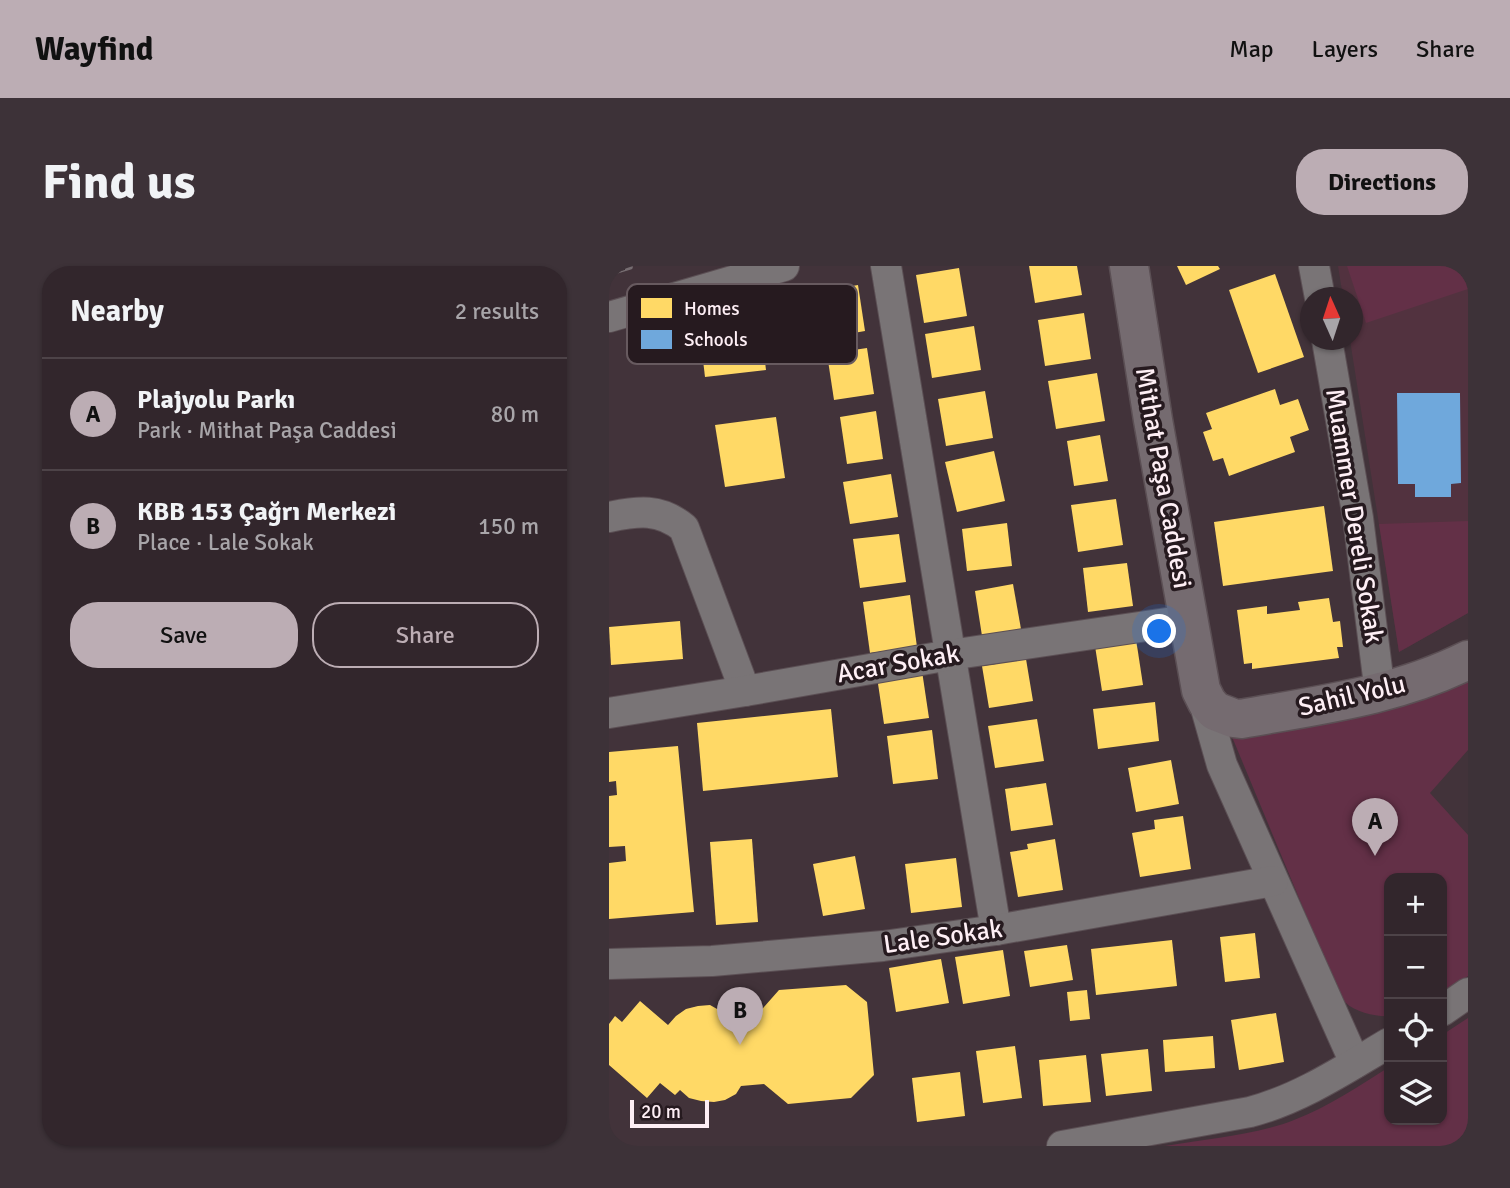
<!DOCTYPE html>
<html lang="en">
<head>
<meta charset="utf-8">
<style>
	:root { --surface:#32262c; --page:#3d3238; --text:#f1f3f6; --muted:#a8a5a9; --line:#4d4348; --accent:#bcadb4 }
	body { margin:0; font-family:Signika,sans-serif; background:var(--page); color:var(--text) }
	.controls { position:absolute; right:21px; bottom:21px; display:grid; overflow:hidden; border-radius:14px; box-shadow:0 2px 5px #0004 }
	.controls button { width:63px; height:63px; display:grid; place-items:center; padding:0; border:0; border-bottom:2px solid var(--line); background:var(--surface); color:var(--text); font:35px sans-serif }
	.compass { position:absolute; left:691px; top:21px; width:63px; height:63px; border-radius:50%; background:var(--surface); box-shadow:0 2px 5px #0004; rotate:357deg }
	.scale { position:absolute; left:21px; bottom:18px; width:79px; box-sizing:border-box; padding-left:7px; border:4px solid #feeff5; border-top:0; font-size:19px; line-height:24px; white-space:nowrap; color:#feeff5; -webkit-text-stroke:5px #261a1f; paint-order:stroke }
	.you { position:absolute; left:551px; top:366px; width:24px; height:24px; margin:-18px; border:5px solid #fff; border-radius:50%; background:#1a73e8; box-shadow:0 0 0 10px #1a73e833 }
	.badge { display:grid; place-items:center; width:46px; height:46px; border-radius:50%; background:var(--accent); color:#111; font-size:23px; font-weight:700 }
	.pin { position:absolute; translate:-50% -58px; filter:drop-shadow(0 2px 4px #0008) }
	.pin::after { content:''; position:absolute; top:37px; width:24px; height:21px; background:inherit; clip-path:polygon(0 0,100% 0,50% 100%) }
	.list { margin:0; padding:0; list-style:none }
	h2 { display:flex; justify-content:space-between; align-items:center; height:91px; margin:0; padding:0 28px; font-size:30px }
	h2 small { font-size:23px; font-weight:400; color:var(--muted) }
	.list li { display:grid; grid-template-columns:46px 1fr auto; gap:21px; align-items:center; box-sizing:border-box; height:112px; padding:0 28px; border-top:2px solid var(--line) }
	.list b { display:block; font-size:26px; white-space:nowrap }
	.list p { margin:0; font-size:23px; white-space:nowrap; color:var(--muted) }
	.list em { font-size:23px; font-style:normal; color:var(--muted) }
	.actions { display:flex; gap:14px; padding:21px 28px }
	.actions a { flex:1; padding:16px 0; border:2px solid var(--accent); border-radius:28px; text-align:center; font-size:24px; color:var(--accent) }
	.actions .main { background:var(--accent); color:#111 }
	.icon { flex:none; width:38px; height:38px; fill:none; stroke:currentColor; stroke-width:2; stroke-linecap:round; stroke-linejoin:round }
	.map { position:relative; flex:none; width:859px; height:880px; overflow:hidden; border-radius:28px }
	header { display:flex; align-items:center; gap:42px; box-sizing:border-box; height:98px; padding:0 35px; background:var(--accent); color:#111 }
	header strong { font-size:33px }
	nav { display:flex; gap:38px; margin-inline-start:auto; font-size:24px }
	.intro { display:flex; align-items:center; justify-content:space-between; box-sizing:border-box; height:168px; padding:0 42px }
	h1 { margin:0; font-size:49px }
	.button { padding:18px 32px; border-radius:28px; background:var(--accent); color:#111; font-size:24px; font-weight:700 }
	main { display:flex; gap:42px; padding:0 42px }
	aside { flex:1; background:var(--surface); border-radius:28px; box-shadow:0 2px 5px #0004 }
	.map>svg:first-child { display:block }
	.built { fill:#52323f }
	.green { fill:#633047 }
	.homes { fill:#ffd966 }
	.schools { fill:#6fa8dc }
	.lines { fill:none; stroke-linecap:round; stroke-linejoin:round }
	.minor-casing { stroke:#5b4f54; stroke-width:32 }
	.secondary-casing { stroke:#5b4f54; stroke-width:41 }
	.minor { stroke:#797476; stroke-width:30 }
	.secondary { stroke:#756b70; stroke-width:38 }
	.rail-casing { stroke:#766d71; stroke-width:8 }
	.rail { stroke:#261a1f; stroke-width:5; stroke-dasharray:16; stroke-linecap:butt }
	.labels { text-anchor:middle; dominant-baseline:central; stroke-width:7; stroke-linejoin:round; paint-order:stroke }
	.street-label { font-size:26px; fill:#feeff5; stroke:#261a1f }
	.key { fill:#261a1f; stroke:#675a5f; stroke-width:2 }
	.key-label { font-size:19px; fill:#feeff5 }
</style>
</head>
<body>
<header>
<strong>Wayfind</strong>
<nav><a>Map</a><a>Layers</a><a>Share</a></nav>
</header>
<div class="intro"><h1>Find us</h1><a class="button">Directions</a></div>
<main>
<aside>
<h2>Nearby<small>2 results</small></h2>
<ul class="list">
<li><span class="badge">A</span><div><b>Plajyolu Parkı</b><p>Park · Mithat Paşa Caddesi</p></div><em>80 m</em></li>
<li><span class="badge">B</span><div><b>KBB 153 Çağrı Merkezi</b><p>Place · Lale Sokak</p></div><em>150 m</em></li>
</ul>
<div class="actions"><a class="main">Save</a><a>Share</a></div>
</aside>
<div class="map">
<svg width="859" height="880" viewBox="0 0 859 880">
	<rect width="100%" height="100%" fill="#42333a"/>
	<polygon class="built" points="729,0 859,0 859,347 790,386 741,74 744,74 744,32 734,31"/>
	<g class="green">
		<polygon points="738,0 859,0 859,23 757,57"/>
		<polygon points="859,255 859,347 790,386 770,258"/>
		<path d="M859 411V484L821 527 859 569V710L833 728V612H780V750C768 751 746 746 737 737 734 735 732 731 730 728L621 466Z"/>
		<path d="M859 752V880H556C596 873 648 869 685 854 719 841 750 820 780 801V854H833V769Z"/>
	</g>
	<g class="homes">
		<polygon points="420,0 468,0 473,29 426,37"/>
		<polygon points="568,0 609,0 611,3 577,19"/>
		<polygon points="350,2 358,50 315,57 307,9"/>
		<polygon points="666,8 695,91 649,107 620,24"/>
		<polygon points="249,19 256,65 211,73 204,27"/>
		<polygon points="150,45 157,104 96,111 89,52"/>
		<polygon points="475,47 482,93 436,100 429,54"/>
		<polygon points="365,60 372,104 323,112 316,68"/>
		<polygon points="258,82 265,128 225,134 218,88"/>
		<polygon points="488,107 496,155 447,163 439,115"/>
		<polygon points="666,123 671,139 689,133 700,164 681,171 686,186 620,210 614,192 604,195 594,166 603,163 597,147"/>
		<polygon points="376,125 384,172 337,180 329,133"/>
		<polygon points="267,145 274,193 238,198 231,151"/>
		<polygon points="167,151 176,212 116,221 106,159"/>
		<polygon points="491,169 499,215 465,220 458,175"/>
		<polygon points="385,185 396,235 348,246 336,196"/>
		<polygon points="282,208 289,251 241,258 234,216"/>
		<polygon points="507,233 514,279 469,286 462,239"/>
		<polygon points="715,240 724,305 614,320 605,256"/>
		<polygon points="398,257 403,300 358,305 353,263"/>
		<polygon points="290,268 297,316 251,322 244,273"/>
		<polygon points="518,297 524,340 479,346 474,302"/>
		<polygon points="404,318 412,363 373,370 366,325"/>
		<polygon points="301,329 308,381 261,387 254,336"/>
		<polygon points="720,332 724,356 731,355 734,381 728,381 730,392 643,403 643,397 635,398 628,344 658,340 658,348 691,344 689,336"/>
		<polygon points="71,355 74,393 2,399 0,361"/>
		<polygon points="527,373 534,419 493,425 486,380"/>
		<polygon points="402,386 404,395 417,393 424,435 380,442 373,400 387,398 385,389"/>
		<polygon points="313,405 320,452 275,458 268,411"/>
		<polygon points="546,436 550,475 489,483 484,443"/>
		<polygon points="222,443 229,511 94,525 88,457"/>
		<polygon points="428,453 435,495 386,502 379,460"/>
		<polygon points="323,464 329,513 284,518 278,470"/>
		<polygon points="69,480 85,646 0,653 0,597 17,595 16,580 0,581 0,530 8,529 7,515 0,516 0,486"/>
		<polygon points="562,494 570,538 527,546 519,502"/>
		<polygon points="437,517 444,559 402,565 396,523"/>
		<polygon points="574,550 582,603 531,611 523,567 546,563 545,554"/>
		<polygon points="143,573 149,656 107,659 101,576"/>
		<polygon points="446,573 454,624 409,631 401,586 419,583 418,578"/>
		<polygon points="246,590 256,643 214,650 204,598"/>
		<polygon points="347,592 353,641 302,647 296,598"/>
		<polygon points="646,667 651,712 616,716 611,671"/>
		<polygon points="563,674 568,720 487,729 482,683"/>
		<polygon points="458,679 464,714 421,721 415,685"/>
		<polygon points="394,684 401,730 354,738 346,691"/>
		<polygon points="332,693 340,737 287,746 280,702"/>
		<polygon points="237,719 258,736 265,809 242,832 179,838 155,818 132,820 127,828 116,834 105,836 92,835 80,832 71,824 66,829 51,817 38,832 0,799 0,758 6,750 13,756 31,735 59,759 67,750 77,743 89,740 101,739 124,752 147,750 170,724"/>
		<polygon points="478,724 481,753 461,755 458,726"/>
		<polygon points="667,747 675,796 630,804 622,754"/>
		<polygon points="604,770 606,802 556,806 554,774"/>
		<polygon points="406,780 413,832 374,837 367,785"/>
		<polygon points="539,783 543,825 497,830 492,788"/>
		<polygon points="477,789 482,836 434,840 430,794"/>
		<polygon points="351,806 356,850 308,856 303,812"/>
	</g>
	<polygon class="schools" points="788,127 851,127 852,217 842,218 842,231 806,231 806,218 789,218"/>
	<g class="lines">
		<g class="minor-casing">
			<g id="minor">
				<polyline points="277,0 387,664"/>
				<polyline points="705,0 711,32"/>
				<polyline points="0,51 175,0"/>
				<polyline points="718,74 749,252 771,427"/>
				<path d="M0 251C29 245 51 242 75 262L136 425"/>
				<polyline points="592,425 613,499 746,797"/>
				<polyline points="0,447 136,425 341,389 578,354"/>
				<polyline points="0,698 103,695 274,680 387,664 664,615"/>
				<polyline points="833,745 859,727"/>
				<path d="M453 880 641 846C691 833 736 803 780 777"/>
			</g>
		</g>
		<g class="secondary-casing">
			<path id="secondary" d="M520 0 544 154 592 424 598 436 606 445 624 452 632 453C710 439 787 430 859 394"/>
		</g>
		<use href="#minor" class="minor"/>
		<use href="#secondary" class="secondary"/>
		<g class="rail-casing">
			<polyline id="rail" points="0,6 20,0"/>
		</g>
		<use href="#rail" class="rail"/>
	</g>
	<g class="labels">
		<g class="street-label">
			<text transform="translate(554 212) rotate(80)">Mithat Paşa Caddesi</text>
			<text transform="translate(745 250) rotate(81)">Muammer Dereli Sokak</text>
			<text transform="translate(289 398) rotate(-10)">Acar Sokak</text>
			<text transform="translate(743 430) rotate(-13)">Sahil Yolu</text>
			<text transform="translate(334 671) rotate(-8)">Lale Sokak</text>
		</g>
	</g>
	<rect x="18" y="18" width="230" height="80" rx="10" class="key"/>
	<rect x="32" y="32" width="31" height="20" fill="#ffd966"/>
	<rect x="32" y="64" width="31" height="19" fill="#6fa8dc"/>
	<g class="key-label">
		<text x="75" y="49">Homes</text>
		<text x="75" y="80">Schools</text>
	</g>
</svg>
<div class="controls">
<button>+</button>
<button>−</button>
<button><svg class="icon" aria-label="locate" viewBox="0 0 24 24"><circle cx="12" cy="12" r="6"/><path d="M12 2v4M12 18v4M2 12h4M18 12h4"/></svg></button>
<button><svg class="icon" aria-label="layers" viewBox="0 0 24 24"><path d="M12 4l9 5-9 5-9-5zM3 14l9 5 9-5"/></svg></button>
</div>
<svg class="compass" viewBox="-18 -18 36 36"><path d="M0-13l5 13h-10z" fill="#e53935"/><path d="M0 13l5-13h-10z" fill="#a8a5a9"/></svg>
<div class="scale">20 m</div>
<div class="you"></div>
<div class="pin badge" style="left:766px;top:590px">A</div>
<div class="pin badge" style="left:131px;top:779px">B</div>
</div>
</main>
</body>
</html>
